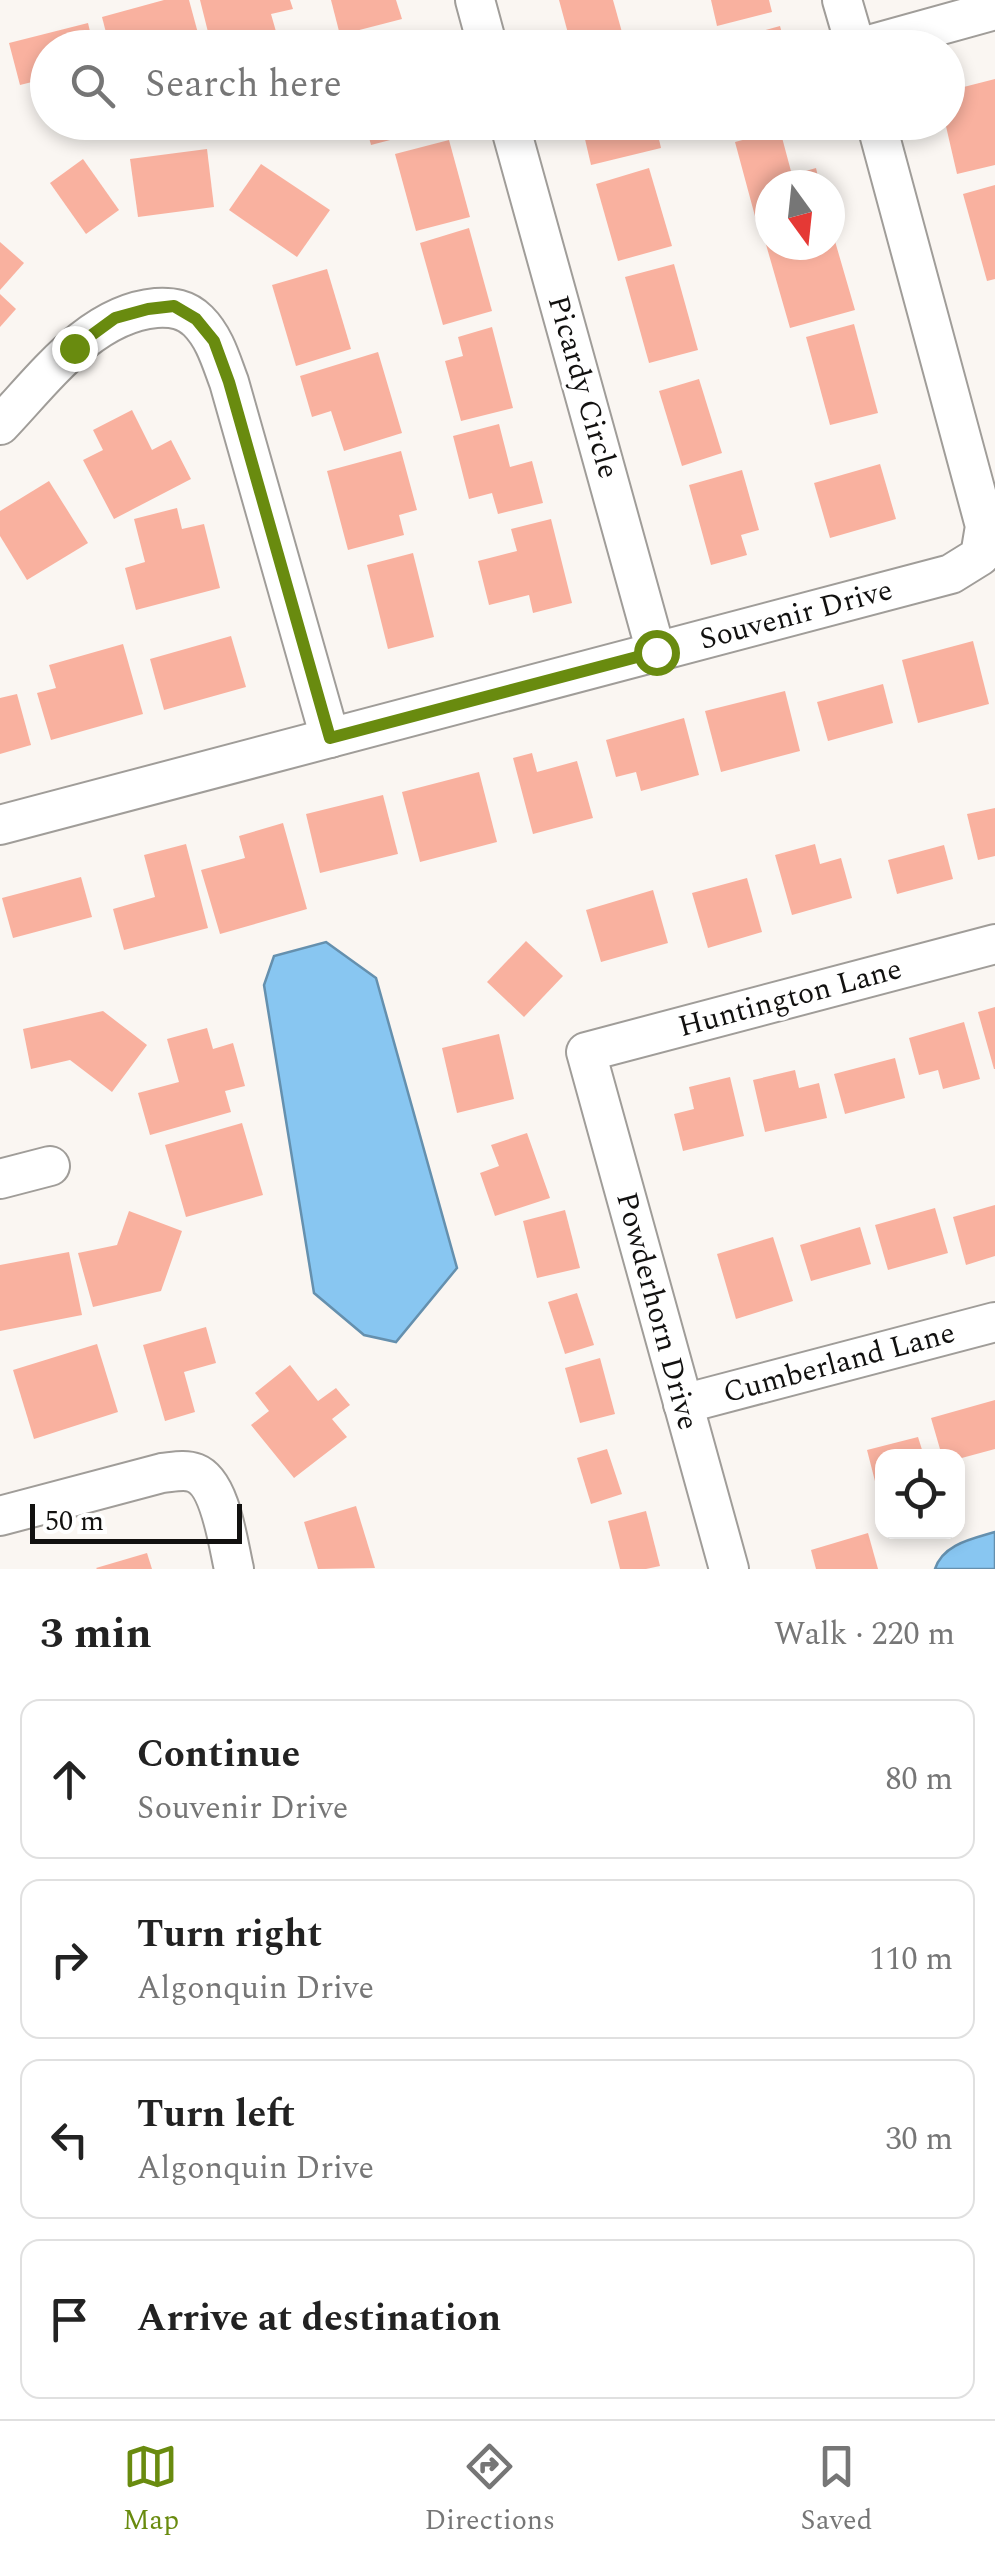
<!DOCTYPE html>
<html lang="en">
<head>
<meta charset="utf-8">
<style>
	:root { --surface:#fff; --page:#f6f6f6; --text:#222; --muted:#767676; --line:#e0e0e0; --accent:#698b0f }
	body { margin:0; font-family:Spectral,serif; background:var(--page); color:var(--text) }
	.controls { position:absolute; right:30px; bottom:30px; display:grid; overflow:hidden; border-radius:20px; box-shadow:0 5px 15px #0003 }
	.controls button { width:90px; height:90px; display:grid; place-items:center; padding:0; border:0; border-bottom:2px solid var(--line); background:var(--surface); color:var(--text); font:50px sans-serif }
	.compass { position:absolute; left:755px; top:170px; width:90px; height:90px; border-radius:50%; background:var(--surface); box-shadow:0 5px 15px #0003; rotate:165deg }
	.scale { position:absolute; left:30px; bottom:25px; width:212px; box-sizing:border-box; padding-left:10px; border:5px solid #121110; border-top:0; font-size:28px; line-height:35px; white-space:nowrap; color:#121110; -webkit-text-stroke:8px #fff; paint-order:stroke }
	.stop { position:absolute; width:30px; height:30px; margin:-22px; border:8px solid #698b0f; border-radius:50%; background:#fff }
	.stop.end { background:#698b0f; border-color:#fff; box-shadow:0 2px 10px #0008 }
	.list { margin:0; padding:0; list-style:none }
	h2 { display:flex; justify-content:space-between; align-items:center; height:130px; margin:0; padding:0 40px; font-size:42px }
	h2 small { font-size:32px; font-weight:400; color:var(--muted) }
	.list li { display:grid; grid-template-columns:65px 1fr auto; gap:30px; align-items:center; box-sizing:border-box; height:160px; margin:0 20px 20px; padding:0 20px; border:2px solid var(--line); border-radius:20px }
	.list b { display:block; font-size:38px; white-space:nowrap }
	.list p { margin:0; font-size:32px; white-space:nowrap; color:var(--muted) }
	.list em { font-size:32px; font-style:normal; color:var(--muted) }
	.icon { flex:none; width:55px; height:55px; fill:none; stroke:currentColor; stroke-width:2; stroke-linecap:round; stroke-linejoin:round }
	.map { position:relative; flex:none; width:995px; height:1569px; overflow:hidden }
	.search { position:absolute; background:var(--surface); box-shadow:0 5px 15px #0003; left:30px; right:30px; top:30px; height:110px; display:flex; align-items:center; gap:25px; box-sizing:border-box; padding:0 35px; border-radius:55px; color:var(--muted); font-size:38px }
	.sheet { height:850px; background:var(--surface) }
	nav { display:flex; justify-content:space-around; align-items:center; box-sizing:border-box; height:140px; border-top:2px solid var(--line); background:var(--surface); font-size:28px; color:var(--muted) }
	nav a { display:grid; justify-items:center; gap:5px }
	nav .on { color:var(--accent) }
	.map>svg:first-child { display:block }
	.water { fill:#88c6f1; stroke:#6590ae; stroke-width:2.5 }
	.building { fill:#f9b19f }
	.lines { fill:none; stroke-linecap:round; stroke-linejoin:round }
	.minor-casing { stroke:#a09d99; stroke-width:42 }
	.minor { stroke:#fff; stroke-width:38 }
	.route { stroke:#698b0f; stroke-width:12 }
	.labels { text-anchor:middle; dominant-baseline:central; stroke-width:8; stroke-linejoin:round; paint-order:stroke }
	.street-label { font-size:30px; fill:#121110; stroke:#fff }
</style>
</head>
<body>
<div class="map">
<svg width="995" height="1569" viewBox="0 0 995 1569">
	<rect width="100%" height="100%" fill="#faf6f2"/>
	<g class="water">
		<polygon points="326,942 376,978 457,1268 396,1342 364,1335 314,1293 264,985 274,956"/>
		<path d="M995 1532V1569H935C943 1544 972 1539 995 1532Z"/>
	</g>
	<g class="building">
		<polygon points="164,0 189,0 202,48 110,48 102,17"/>
		<polygon points="200,0 290,0 293,9 271,14 277,35 228,48 212,48"/>
		<polygon points="331,0 396,0 402,19 340,35"/>
		<polygon points="559,0 613,0 625,43 606,48 572,48"/>
		<polygon points="711,0 769,0 772,12 717,26"/>
		<polygon points="88,23 94,48 48,48 46,106 40,80 20,85 9,43"/>
		<polygon points="780,26 786,48 731,48 729,40"/>
		<polygon points="995,79 995,165 957,174 945,122 948,122 948,91"/>
		<polygon points="365,122 438,122 440,127 371,145"/>
		<polygon points="581,122 655,122 661,148 591,165"/>
		<polygon points="780,130 792,175 816,168 820,185 770,185 770,228 759,231 735,142"/>
		<polygon points="449,140 470,217 416,231 395,154"/>
		<polygon points="207,149 214,207 138,217 130,159"/>
		<polygon points="83,159 119,210 86,234 50,183"/>
		<polygon points="261,164 330,210 297,257 229,210"/>
		<polygon points="649,168 672,246 618,261 596,184"/>
		<polygon points="995,185 995,279 987,281 963,194"/>
		<polygon points="830,224 855,310 790,328 765,241 770,240 770,245 830,245"/>
		<polygon points="469,228 492,311 443,325 420,243"/>
		<polygon points="0,242 24,263 0,290"/>
		<polygon points="674,264 698,350 649,363 625,277"/>
		<polygon points="327,269 351,349 296,366 272,285"/>
		<polygon points="0,294 16,309 0,327"/>
		<polygon points="854,324 878,413 830,425 806,337"/>
		<polygon points="492,327 513,408 461,421 445,361 463,356 458,337"/>
		<polygon points="378,352 402,433 344,451 331,411 312,417 300,376"/>
		<polygon points="699,379 722,453 682,466 659,391"/>
		<polygon points="132,410 152,450 171,440 191,479 114,519 83,460 103,450 93,430"/>
		<polygon points="499,424 510,467 532,461 543,503 498,514 492,493 469,499 453,436"/>
		<polygon points="401,451 417,510 399,515 404,535 348,550 327,471"/>
		<polygon points="880,464 896,519 830,538 814,483"/>
		<polygon points="742,470 759,530 741,535 747,555 711,565 689,485"/>
		<polygon points="49,481 88,543 27,580 0,536 0,511"/>
		<polygon points="177,508 182,529 204,524 220,588 136,610 125,568 145,562 134,519"/>
		<polygon points="551,519 572,603 533,613 529,595 489,605 478,561 517,551 511,529"/>
		<polygon points="413,553 434,637 388,649 367,565"/>
		<polygon points="231,636 246,687 164,710 150,659"/>
		<polygon points="973,641 989,704 918,723 902,660"/>
		<polygon points="123,644 143,714 51,740 37,693 56,688 49,665"/>
		<polygon points="883,684 893,723 828,741 817,702"/>
		<polygon points="785,691 800,751 721,772 705,711"/>
		<polygon points="17,694 31,745 0,754 0,698"/>
		<polygon points="684,718 699,775 641,791 636,772 616,777 606,740"/>
		<polygon points="532,753 537,772 577,761 593,818 533,834 513,758"/>
		<polygon points="479,772 497,842 420,862 402,792"/>
		<polygon points="383,795 398,854 320,873 306,814"/>
		<polygon points="995,808 995,856 978,860 967,814"/>
		<polygon points="283,823 307,909 220,934 201,870 245,858 239,836"/>
		<polygon points="186,844 208,928 124,950 113,909 155,897 144,855"/>
		<polygon points="815,844 820,864 841,858 852,898 792,915 775,855"/>
		<polygon points="944,845 953,879 897,894 888,860"/>
		<polygon points="81,877 92,917 13,938 2,898"/>
		<polygon points="747,878 762,932 708,948 692,893"/>
		<polygon points="653,890 668,943 601,962 586,910"/>
		<polygon points="526,941 563,976 524,1017 487,982"/>
		<polygon points="995,1007 995,1069 994,1069 978,1012"/>
		<polygon points="103,1011 147,1045 112,1092 70,1060 31,1069 23,1029"/>
		<polygon points="964,1022 980,1079 943,1089 938,1070 919,1075 909,1038"/>
		<polygon points="207,1028 213,1049 233,1043 245,1086 225,1091 231,1112 150,1135 138,1093 179,1082 167,1039"/>
		<polygon points="499,1034 514,1099 457,1113 442,1048"/>
		<polygon points="895,1058 905,1098 845,1114 834,1074"/>
		<polygon points="795,1070 799,1088 819,1083 827,1118 765,1132 753,1080"/>
		<polygon points="730,1077 744,1136 683,1151 674,1114 694,1109 689,1087"/>
		<polygon points="242,1123 263,1195 186,1217 165,1145"/>
		<polygon points="527,1133 550,1198 495,1216 480,1173 499,1166 491,1145"/>
		<polygon points="995,1205 995,1256 966,1265 953,1217"/>
		<polygon points="935,1208 948,1253 888,1270 875,1225"/>
		<polygon points="565,1210 580,1268 537,1278 523,1221"/>
		<polygon points="129,1211 182,1231 161,1291 93,1307 78,1253 117,1245"/>
		<polygon points="860,1227 871,1264 811,1281 800,1245"/>
		<polygon points="773,1237 793,1301 736,1319 717,1254"/>
		<polygon points="69,1252 82,1315 0,1331 0,1265"/>
		<polygon points="577,1293 594,1345 565,1354 548,1302"/>
		<polygon points="206,1327 216,1363 184,1372 195,1412 165,1421 143,1345"/>
		<polygon points="97,1344 118,1412 34,1439 13,1370"/>
		<polygon points="600,1358 615,1414 580,1423 565,1368"/>
		<polygon points="290,1365 318,1401 336,1388 350,1405 332,1419 347,1437 294,1478 251,1425 269,1411 255,1393"/>
		<polygon points="995,1400 995,1449 958,1459 958,1456 942,1456 931,1418"/>
		<polygon points="918,1437 924,1456 882,1456 882,1487 877,1489 867,1450"/>
		<polygon points="607,1449 622,1494 591,1504 577,1458"/>
		<polygon points="356,1506 375,1568 318,1569 304,1522"/>
		<polygon points="646,1511 660,1566 646,1569 620,1569 608,1521"/>
		<polygon points="868,1533 878,1569 816,1569 811,1550"/>
		<polygon points="147,1553 152,1569 97,1569 96,1568"/>
	</g>
	<g class="lines">
		<g class="minor-casing">
			<g id="minor">
				<polyline points="475,0 488,48"/>
				<polyline points="842,0 856,48"/>
				<polyline points="858,48 995,10"/>
				<polyline points="509,122 656,652"/>
				<path d="M0 425C43 380 90 314 156 308 172 307 186 309 198 321 215 338 221 361 229 382L330 738"/>
				<polyline points="0,825 951,574 980,556 985,526 876,122"/>
				<polyline points="0,1179 50,1166"/>
				<polyline points="683,1404 995,1322"/>
				<path d="M0 1516 162 1473C173 1472 185 1469 195 1473 221 1483 228 1544 234 1569"/>
				<polyline points="729,1569 586,1052 995,944"/>
			</g>
		</g>
		<use href="#minor" class="minor"/>
	</g>
	<g class="lines">
		<polyline class="route" points="74,348 115,318 148,309 174,306 196,319 214,341 229,382 330,738 656,652"/>
	</g>
	<g class="labels">
		<g class="street-label">
			<text transform="translate(583 387) rotate(74)">Picardy Circle</text>
			<text transform="translate(796 615) rotate(-15)">Souvenir Drive</text>
			<text transform="translate(790 998) rotate(-15)">Huntington Lane</text>
			<text transform="translate(657 1311) rotate(75)">Powderhorn Drive</text>
			<text transform="translate(839 1363) rotate(-15)">Cumberland Lane</text>
		</g>
	</g>
</svg>
<div class="controls">
<button><svg class="icon" aria-label="locate" viewBox="0 0 24 24"><circle cx="12" cy="12" r="6"/><path d="M12 2v4M12 18v4M2 12h4M18 12h4"/></svg></button>
</div>
<svg class="compass" viewBox="-18 -18 36 36"><path d="M0-13l5 13h-10z" fill="#e53935"/><path d="M0 13l5-13h-10z" fill="#767676"/></svg>
<div class="scale">50 m</div>
<div class="stop" style="left:656px;top:652px"></div>
<div class="stop end" style="left:74px;top:348px"></div>
<div class="search"><svg class="icon" aria-label="search" viewBox="0 0 24 24"><circle cx="10" cy="10" r="6"/><path d="M15 15l6 6"/></svg>Search here</div>
</div>
<section class="sheet">
<h2>3 min<small>Walk · 220 m</small></h2>
<ul class="list">
<li><svg class="icon" aria-label="ahead" viewBox="0 0 24 24"><path d="M12 20V5M6 11l6-6 6 6"/></svg><div><b>Continue</b><p>Souvenir Drive</p></div><em>80 m</em></li>
<li><svg class="icon" aria-label="right" viewBox="0 0 24 24"><path d="M7 20v-9h11M14 6l5 5-5 5"/></svg><div><b>Turn right</b><p>Algonquin Drive</p></div><em>110 m</em></li>
<li><svg class="icon" aria-label="left" viewBox="0 0 24 24"><path d="M17 20v-9H6M10 6l-5 5 5 5"/></svg><div><b>Turn left</b><p>Algonquin Drive</p></div><em>30 m</em></li>
<li><svg class="icon" aria-label="arrive" viewBox="0 0 24 24"><path d="M6 21V4h12l-3 4 3 4H6"/></svg><div><b>Arrive at destination</b></div></li>
</ul>
</section>
<nav>
<a class="on"><svg class="icon" aria-label="map" viewBox="0 0 24 24"><path d="M3 6l6-2 6 2 6-2v14l-6 2-6-2-6 2zM9 4v14M15 6v14"/></svg>Map</a>
<a><svg class="icon" aria-label="directions" viewBox="0 0 24 24"><path d="M12 3l9 9-9 9-9-9zM9 14v-3h6M13 9l2 2-2 2"/></svg>Directions</a>
<a><svg class="icon" aria-label="saved" viewBox="0 0 24 24"><path d="M7 4h10v16l-5-4-5 4z"/></svg>Saved</a>
</nav>
</body>
</html>
